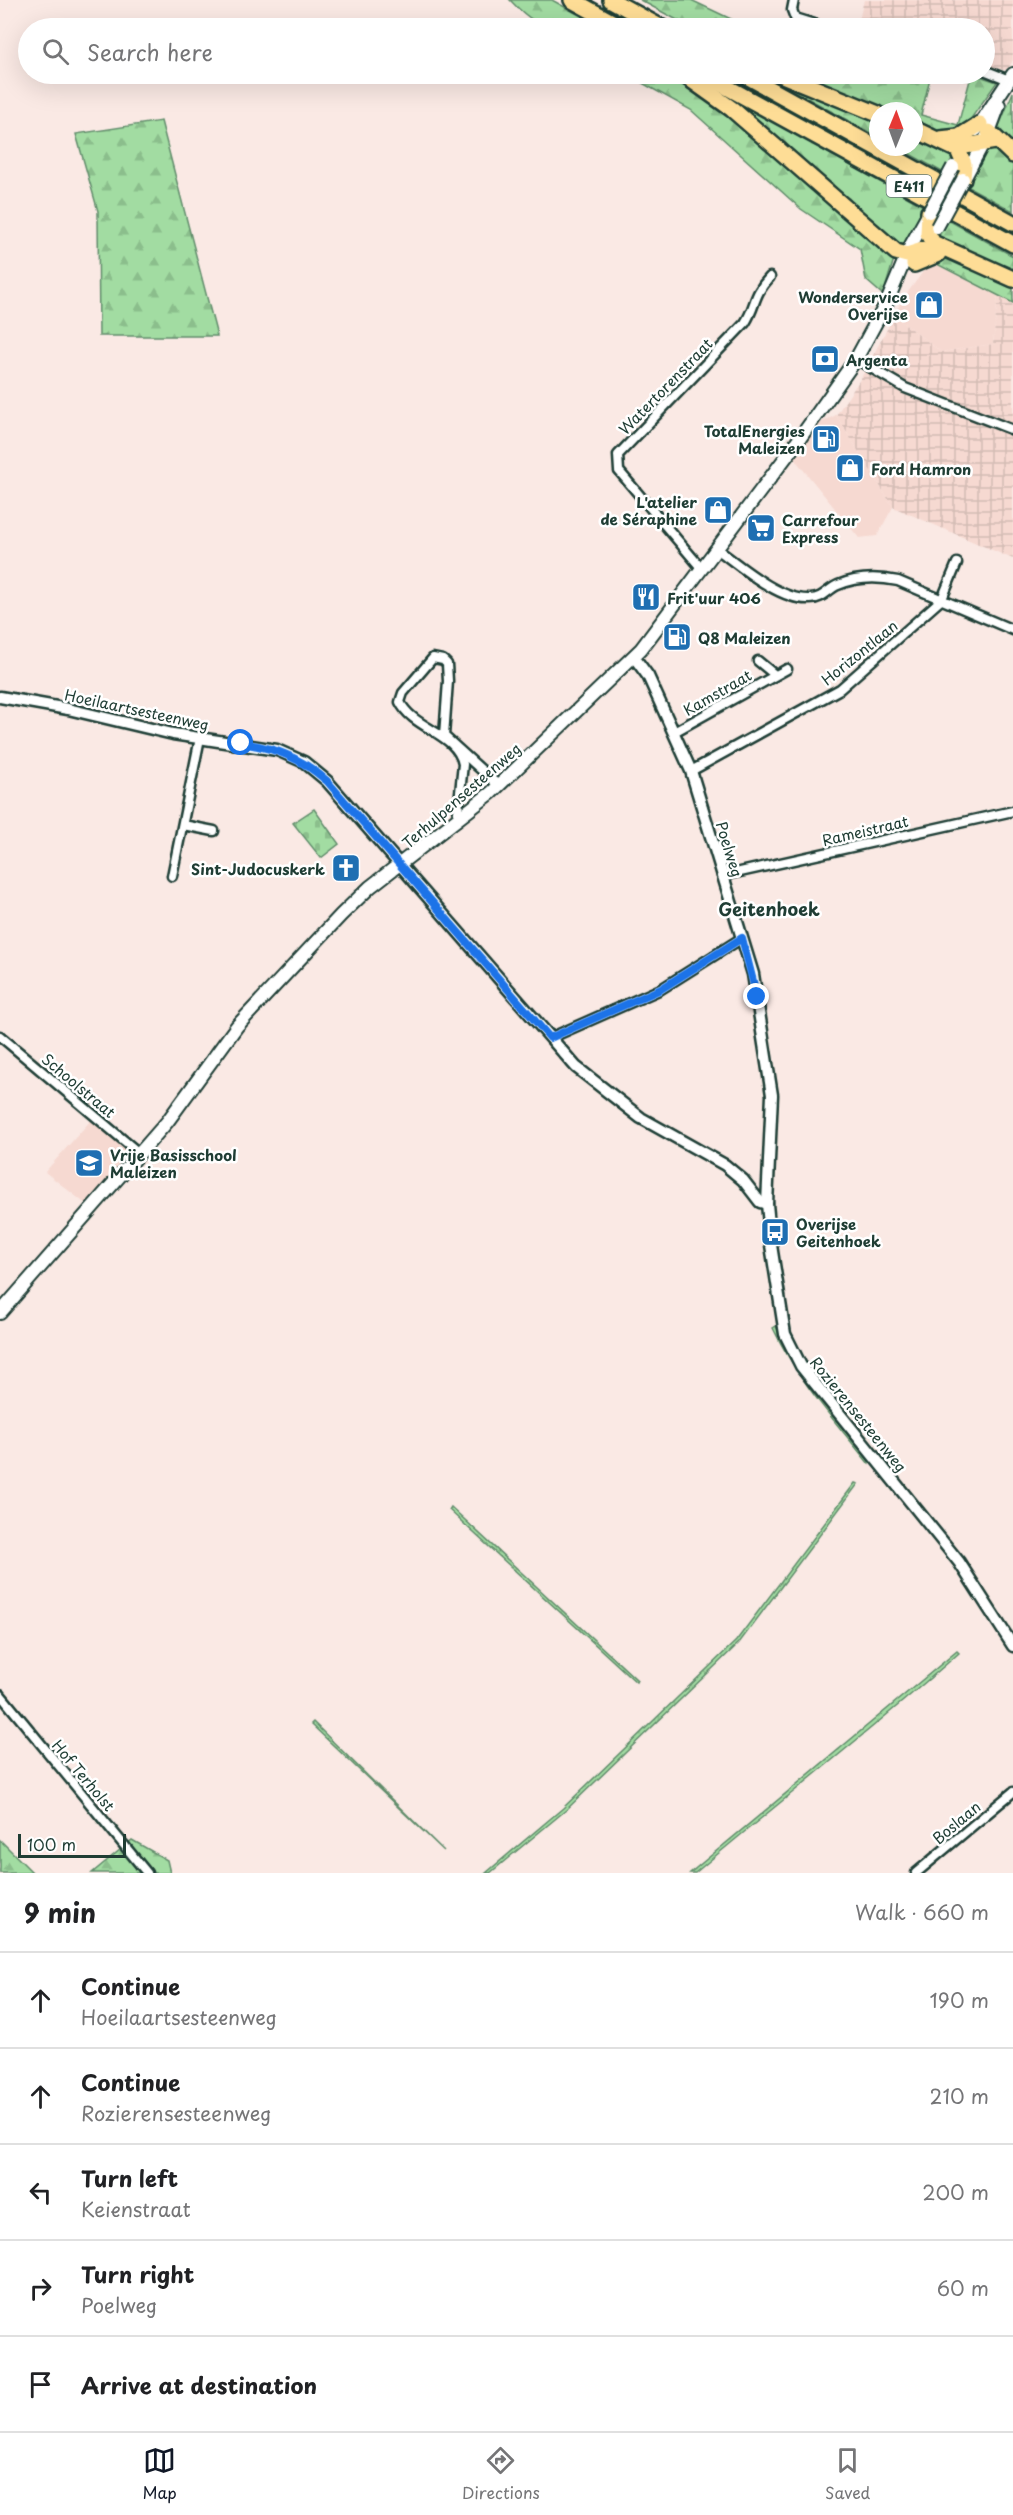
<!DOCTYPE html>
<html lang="en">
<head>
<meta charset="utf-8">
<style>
	:root { --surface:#fff; --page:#f2f2f2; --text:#202124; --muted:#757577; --line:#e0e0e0; --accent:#111827 }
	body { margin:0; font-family:"Playpen Sans",sans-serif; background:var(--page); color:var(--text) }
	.compass { position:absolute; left:869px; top:102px; width:54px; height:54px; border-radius:50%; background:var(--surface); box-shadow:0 6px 24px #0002; rotate:1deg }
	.scale { position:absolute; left:18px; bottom:15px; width:108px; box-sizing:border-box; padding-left:6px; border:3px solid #1f3d34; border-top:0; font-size:16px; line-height:21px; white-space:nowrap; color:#1f3d34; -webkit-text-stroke:4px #fff; paint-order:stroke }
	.stop { position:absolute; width:18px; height:18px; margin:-14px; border:4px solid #1a73e8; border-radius:50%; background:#fff }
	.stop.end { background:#1a73e8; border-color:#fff; box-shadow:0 2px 6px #0008 }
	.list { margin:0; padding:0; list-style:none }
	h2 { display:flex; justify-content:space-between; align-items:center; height:78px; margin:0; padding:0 24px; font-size:26px }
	h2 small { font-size:20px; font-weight:400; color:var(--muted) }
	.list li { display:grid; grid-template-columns:39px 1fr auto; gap:18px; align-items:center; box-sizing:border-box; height:96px; padding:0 24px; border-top:2px solid var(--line) }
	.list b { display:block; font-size:22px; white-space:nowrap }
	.list p { margin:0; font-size:20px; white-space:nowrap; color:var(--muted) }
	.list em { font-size:20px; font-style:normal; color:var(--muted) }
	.icon { flex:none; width:33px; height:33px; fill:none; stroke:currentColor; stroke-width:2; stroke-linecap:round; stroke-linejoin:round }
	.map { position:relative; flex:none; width:1013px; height:1873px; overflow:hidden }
	.search { position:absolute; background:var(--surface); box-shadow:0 6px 24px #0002; left:18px; right:18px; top:18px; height:66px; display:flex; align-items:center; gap:15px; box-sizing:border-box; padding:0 21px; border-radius:33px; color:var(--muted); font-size:22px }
	.sheet { height:558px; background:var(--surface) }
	nav { display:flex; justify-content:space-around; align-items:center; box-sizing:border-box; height:84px; border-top:2px solid var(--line); background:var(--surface); font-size:16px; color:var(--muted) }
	nav a { display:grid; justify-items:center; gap:3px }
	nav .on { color:var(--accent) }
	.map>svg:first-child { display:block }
	.built { fill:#f6d9d1 }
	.industrial { fill:url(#industrial-grid) }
	.grass { fill:url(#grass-tufts); stroke:#608c6b; stroke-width:1.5 }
	.forest { fill:url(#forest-firs); stroke:#608c6b; stroke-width:1.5 }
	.cemetery { fill:url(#cemetery-stones); stroke:#608c6b; stroke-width:1.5 }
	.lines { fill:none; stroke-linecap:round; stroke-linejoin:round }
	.minor-casing { stroke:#1f3d34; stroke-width:13 }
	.tertiary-casing { stroke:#1f3d34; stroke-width:15 }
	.secondary-casing { stroke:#1f3d34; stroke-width:16 }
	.motorway-casing { stroke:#1f3d34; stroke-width:20 }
	.minor { stroke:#fff; stroke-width:8 }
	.tertiary { stroke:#fff; stroke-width:10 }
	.secondary { stroke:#fff; stroke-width:12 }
	.motorway { stroke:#fedd96; stroke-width:15 }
	.secondary-bridge-casing { stroke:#1f3d34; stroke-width:16; stroke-linecap:butt }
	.secondary-bridge { stroke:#fff; stroke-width:12 }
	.route { stroke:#1a73e8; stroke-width:8 }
	.labels { text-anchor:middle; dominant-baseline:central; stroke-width:5; stroke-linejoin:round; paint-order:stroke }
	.shield { fill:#fff; stroke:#627771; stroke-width:1.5 }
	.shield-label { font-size:14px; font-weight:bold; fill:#1f3d34 }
	.poi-label { font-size:15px; font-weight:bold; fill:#1f3d34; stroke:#fff; text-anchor:start }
	.street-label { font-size:15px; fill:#1f3d34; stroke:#fff }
	.quarter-label { font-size:18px; font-weight:bold; fill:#1f3d34; stroke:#fff }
</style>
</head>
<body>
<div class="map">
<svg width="1013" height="1873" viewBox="0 0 1013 1873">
	<defs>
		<pattern id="industrial-grid" width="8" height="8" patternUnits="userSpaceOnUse" patternTransform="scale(1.5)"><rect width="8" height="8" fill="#f6d9d1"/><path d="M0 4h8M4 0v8" fill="none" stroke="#d2bbb4"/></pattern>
		<pattern id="grass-tufts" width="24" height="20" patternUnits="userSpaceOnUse" patternTransform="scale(1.5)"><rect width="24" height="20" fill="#a2dca2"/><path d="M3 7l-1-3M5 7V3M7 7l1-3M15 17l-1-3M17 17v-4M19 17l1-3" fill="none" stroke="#8bbe8c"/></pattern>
		<pattern id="forest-firs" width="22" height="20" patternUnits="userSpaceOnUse" patternTransform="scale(1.5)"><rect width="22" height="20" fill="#a2dca2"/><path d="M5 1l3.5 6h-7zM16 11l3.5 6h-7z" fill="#8bbe8c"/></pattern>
		<pattern id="cemetery-stones" width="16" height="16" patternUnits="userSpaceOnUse" patternTransform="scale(1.5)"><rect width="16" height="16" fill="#a2dca2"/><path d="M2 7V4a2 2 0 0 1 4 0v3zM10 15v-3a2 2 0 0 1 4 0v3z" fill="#8bbe8c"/></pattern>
	</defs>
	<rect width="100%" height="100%" fill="#fae9e4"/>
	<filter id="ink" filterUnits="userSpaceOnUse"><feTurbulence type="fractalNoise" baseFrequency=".0167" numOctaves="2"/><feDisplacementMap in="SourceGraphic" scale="12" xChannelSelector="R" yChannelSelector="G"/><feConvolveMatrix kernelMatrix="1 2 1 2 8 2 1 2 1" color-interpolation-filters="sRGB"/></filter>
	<g filter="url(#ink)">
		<g class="built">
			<polygon points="931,261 998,295 993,344 941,352 894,316 902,300"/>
			<polygon points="836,415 893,507 877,536 859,538 793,457 818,424"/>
			<polygon points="92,1119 132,1154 87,1205 45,1172"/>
		</g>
		<g class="industrial">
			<polygon points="864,0 1013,0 1013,60 1008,69 1003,70 985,65 984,28 857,28"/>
			<polygon points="998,295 1013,303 1013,559 893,507 836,415 861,378 894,316 941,352 993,344"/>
		</g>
		<g class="grass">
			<path d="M776 1326 790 1357 870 1461 869 1464C834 1420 797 1379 773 1328Z"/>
			<polygon points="855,1483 858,1484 739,1643 566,1810 490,1873 486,1873 563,1808 736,1641"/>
			<polygon points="451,1507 637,1680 636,1682 449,1510"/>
			<path d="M957 1651 959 1653C873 1729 783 1799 695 1873H690Z"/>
			<polygon points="313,1722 444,1851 311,1724"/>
		</g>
		<g class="forest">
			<path d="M510 0H552L603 28C556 29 545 37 510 0Z"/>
			<polygon points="640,0 691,0 750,28 692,28"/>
			<polygon points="626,74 677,74 700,88 894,259 883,295 866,280 860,249 801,209 691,110"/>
			<polygon points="790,74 857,74 868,77 874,74 931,74 921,115 958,125 970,80 957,77 958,74 974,74 997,82 970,120 947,134 914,122 914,111 887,111"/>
			<polygon points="780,78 878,118 878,137 778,82"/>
			<polygon points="1013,92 1013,149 997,131"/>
			<polygon points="735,101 925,207 902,248 733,106"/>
			<polygon points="161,121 217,336 99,336 98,211 76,134"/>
			<polygon points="914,132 956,151 944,173 897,147 914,147"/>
			<polygon points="990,144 1013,160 1013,211 967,186"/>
			<polygon points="948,220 1013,256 1013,275 937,239"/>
			<polygon points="944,257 1013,285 1013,303 931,261"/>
			<polygon points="0,1840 33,1873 0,1873"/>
			<polygon points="132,1840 167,1860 170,1873 92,1873"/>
		</g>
		<polygon class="cemetery" points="314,809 339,844 321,858 293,823"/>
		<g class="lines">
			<g class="minor-casing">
				<g id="minor">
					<polyline points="794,0 792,10 795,18 827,28"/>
					<polyline points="984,70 1009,80"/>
					<polyline points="856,359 905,388 1013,430"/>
					<path d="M717 549C740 566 780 601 810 599 823 599 828 589 838 585 857 577 879 577 898 581L1013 630"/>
					<path d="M702 569 619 471 618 455 745 323C757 304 752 296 770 277"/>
					<polyline points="758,661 775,675"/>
					<polyline points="674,732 787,669"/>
					<polyline points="691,771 840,689 942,599 957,563"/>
					<path d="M457 821 463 764C457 733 413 729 400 702L403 693 433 658 443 660 447 664 448 681 444 736 498 785"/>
					<polyline points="183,825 214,831"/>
					<polyline points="172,876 200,738"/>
					<polyline points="722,876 1013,811"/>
					<polyline points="0,1036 140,1154"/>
					<polyline points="550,1038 661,989 742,938"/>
					<polyline points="0,1694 147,1873"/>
					<polyline points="916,1873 1013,1792"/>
				</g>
			</g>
			<g class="tertiary-casing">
				<g id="tertiary">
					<polyline points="634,657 648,676 691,771 753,974 772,1095 767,1204 771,1245 785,1334 801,1366 959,1562 1013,1646"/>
					<polyline points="0,697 68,709 173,734 277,750 304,762 327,781 576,1067 641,1118 725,1165 743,1180 760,1202 767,1204"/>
				</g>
			</g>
			<g class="secondary-casing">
				<g id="secondary">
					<polyline points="976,130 1013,74"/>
					<polyline points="964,179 989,132 999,105"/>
					<polyline points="0,1313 167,1122 237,1026 341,915 370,887 491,793 641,649 795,445 856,359 887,302 911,245 929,213"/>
				</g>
			</g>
			<g class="motorway-casing">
				<g id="motorway">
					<polyline points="572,0 623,28"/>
					<polyline points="611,0 662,28"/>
					<polyline points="683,74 732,109 896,252 907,255 923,250"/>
					<polyline points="703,74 1013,244"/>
					<polyline points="743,74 1013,223"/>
					<polyline points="780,74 878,114"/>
					<polyline points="914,129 958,150 964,164 963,179"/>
					<polyline points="989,132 1013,155"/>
					<polyline points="940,139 959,137 980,124"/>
					<polyline points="965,146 996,141"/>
					<polyline points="929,212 928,234 933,243 1013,279"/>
					<polyline points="914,264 938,254"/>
				</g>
			</g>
			<use href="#minor" class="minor"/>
			<use href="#tertiary" class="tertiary"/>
			<use href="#secondary" class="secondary"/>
			<use href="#motorway" class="motorway"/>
			<g class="secondary-bridge-casing">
				<g id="secondary-bridge">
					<polyline points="929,212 953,167"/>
					<polyline points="937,227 963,179"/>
				</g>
			</g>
			<use href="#secondary-bridge" class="secondary-bridge"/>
		</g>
	</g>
	<g class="lines" filter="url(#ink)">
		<path class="route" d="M241 743C276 748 301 758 327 781L550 1038 661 989 742 938 757 997"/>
	</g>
	<defs>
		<g id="shop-square" transform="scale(1.5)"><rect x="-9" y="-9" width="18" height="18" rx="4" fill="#1f6fb2" stroke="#fff"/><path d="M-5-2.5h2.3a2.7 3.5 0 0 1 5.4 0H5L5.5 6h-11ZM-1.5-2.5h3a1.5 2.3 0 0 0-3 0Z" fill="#fff"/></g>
		<g id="bank-square" transform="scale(1.5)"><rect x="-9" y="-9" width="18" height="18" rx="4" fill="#1f6fb2" stroke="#fff"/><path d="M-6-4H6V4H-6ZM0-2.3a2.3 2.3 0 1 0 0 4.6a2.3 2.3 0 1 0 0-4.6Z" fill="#fff"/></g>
		<g id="fuel-square" transform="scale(1.5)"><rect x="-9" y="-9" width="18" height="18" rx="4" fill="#1f6fb2" stroke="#fff"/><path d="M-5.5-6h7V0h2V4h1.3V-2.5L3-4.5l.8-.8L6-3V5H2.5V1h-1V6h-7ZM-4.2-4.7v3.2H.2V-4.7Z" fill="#fff"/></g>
		<g id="supermarket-square" transform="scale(1.5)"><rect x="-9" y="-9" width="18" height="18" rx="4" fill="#1f6fb2" stroke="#fff"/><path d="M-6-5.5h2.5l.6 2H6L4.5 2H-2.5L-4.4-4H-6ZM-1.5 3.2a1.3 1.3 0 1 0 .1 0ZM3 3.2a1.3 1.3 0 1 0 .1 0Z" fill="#fff"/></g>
		<g id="restaurant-square" transform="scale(1.5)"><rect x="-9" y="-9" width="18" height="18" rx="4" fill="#1f6fb2" stroke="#fff"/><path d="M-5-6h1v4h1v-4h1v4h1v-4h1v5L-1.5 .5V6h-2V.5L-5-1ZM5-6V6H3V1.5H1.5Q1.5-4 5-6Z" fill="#fff"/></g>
		<g id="church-square" transform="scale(1.5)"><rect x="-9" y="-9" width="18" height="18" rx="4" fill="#1f6fb2" stroke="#fff"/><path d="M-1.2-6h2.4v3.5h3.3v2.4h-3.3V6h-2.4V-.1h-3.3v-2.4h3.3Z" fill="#fff"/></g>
		<g id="school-square" transform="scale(1.5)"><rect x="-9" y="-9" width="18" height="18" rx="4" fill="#1f6fb2" stroke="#fff"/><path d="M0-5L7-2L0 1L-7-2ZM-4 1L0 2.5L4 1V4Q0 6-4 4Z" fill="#fff"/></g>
		<g id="bus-square" transform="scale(1.5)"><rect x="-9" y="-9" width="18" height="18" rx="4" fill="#1f6fb2" stroke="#fff"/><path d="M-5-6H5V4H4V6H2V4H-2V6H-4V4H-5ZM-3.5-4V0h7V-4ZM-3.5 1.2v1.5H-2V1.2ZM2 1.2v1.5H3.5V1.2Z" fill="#fff"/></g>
	</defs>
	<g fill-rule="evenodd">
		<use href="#shop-square" x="929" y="305"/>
		<use href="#bank-square" x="825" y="359"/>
		<use href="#fuel-square" x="826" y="439"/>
		<use href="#shop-square" x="850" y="468"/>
		<use href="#shop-square" x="718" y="510"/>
		<use href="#supermarket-square" x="761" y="528"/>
		<use href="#restaurant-square" x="646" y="597"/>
		<use href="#fuel-square" x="677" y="637"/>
		<use href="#church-square" x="346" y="868"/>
		<use href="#school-square" x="89" y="1163"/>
		<use href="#bus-square" x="775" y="1232"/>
	</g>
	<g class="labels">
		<rect class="shield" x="886.5" y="175" width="45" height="22" rx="4.5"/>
		<g class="shield-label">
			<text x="909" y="186">E411</text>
		</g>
		<g class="poi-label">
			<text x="908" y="296" text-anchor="end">Wonderservice<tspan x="908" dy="17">Overijse</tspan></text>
			<text x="846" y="359">Argenta</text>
			<text x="805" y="430" text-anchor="end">TotalEnergies<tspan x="805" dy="17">Maleizen</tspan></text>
			<text x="871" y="468">Ford Hamron</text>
			<text x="697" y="501" text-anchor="end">L'atelier<tspan x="697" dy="17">de Séraphine</tspan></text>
			<text x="782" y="519">Carrefour<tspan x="782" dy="17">Express</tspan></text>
			<text x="667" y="597">Frit'uur 406</text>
			<text x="698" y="637">Q8 Maleizen</text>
			<text x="325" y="868" text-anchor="end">Sint-Judocuskerk</text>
			<text x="110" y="1154">Vrije Basisschool<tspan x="110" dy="17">Maleizen</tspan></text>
			<text x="796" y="1223">Overijse<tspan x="796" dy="17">Geitenhoek</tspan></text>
		</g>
		<g class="street-label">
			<text transform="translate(665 386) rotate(-46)">Watertorenstraat</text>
			<text transform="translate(859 652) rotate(-39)">Horizontlaan</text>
			<text transform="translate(717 692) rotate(-30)">Kamstraat</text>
			<text transform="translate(137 709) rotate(12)">Hoeilaartsesteenweg</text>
			<text transform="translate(461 795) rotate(-41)">Terhulpensesteenweg</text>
			<text transform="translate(865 830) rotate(-13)">Rameistraat</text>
			<text transform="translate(730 849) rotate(73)">Poelweg</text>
			<text transform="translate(79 1085) rotate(40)">Schoolstraat</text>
			<text transform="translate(859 1414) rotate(51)">Rozierensesteenweg</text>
			<text transform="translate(84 1775) rotate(50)">Hof Terholst</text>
			<text transform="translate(956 1822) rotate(-40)">Boslaan</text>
		</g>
		<g class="quarter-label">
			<text x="769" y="908">Geitenhoek</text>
		</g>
	</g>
</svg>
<svg class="compass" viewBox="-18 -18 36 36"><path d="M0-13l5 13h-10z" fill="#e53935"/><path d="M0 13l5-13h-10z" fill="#757577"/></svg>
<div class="scale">100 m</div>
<div class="stop" style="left:241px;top:743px"></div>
<div class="stop end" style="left:757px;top:997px"></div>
<div class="search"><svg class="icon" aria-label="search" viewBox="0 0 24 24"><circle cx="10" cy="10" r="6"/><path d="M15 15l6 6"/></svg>Search here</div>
</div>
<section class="sheet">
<h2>9 min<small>Walk · 660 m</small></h2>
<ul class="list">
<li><svg class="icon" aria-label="ahead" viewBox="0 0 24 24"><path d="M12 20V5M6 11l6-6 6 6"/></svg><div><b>Continue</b><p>Hoeilaartsesteenweg</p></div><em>190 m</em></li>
<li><svg class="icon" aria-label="ahead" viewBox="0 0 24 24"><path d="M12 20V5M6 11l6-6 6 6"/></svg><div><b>Continue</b><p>Rozierensesteenweg</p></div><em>210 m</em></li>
<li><svg class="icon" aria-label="left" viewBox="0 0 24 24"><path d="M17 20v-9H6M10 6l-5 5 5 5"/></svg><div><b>Turn left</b><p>Keienstraat</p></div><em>200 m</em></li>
<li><svg class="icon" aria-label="right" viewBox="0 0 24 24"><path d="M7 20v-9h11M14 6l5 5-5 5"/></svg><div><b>Turn right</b><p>Poelweg</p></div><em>60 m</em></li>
<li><svg class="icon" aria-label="arrive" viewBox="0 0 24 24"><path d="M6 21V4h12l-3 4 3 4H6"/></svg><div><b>Arrive at destination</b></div></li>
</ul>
</section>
<nav>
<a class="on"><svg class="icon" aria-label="map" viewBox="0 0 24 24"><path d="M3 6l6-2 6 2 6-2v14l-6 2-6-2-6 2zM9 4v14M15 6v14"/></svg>Map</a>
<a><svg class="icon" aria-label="directions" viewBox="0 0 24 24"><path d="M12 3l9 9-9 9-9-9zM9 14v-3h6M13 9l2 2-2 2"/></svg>Directions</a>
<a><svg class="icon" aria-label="saved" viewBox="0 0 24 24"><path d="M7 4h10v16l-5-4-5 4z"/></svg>Saved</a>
</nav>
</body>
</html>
